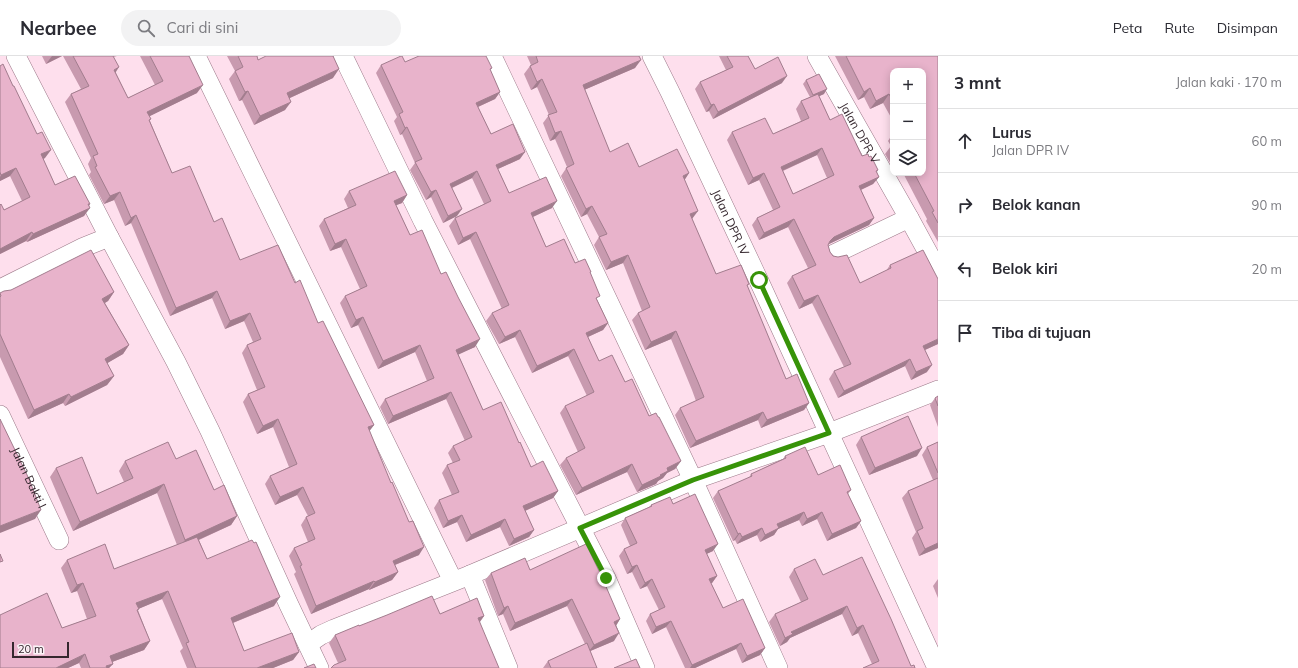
<!DOCTYPE html>
<html lang="id">
<head>
<meta charset="utf-8">
<style>
	:root { --surface:#fff; --page:#f2f2f3; --text:#2b2b33; --muted:#7c7c81; --line:#e1e1e2 }
	body { margin:0; font-family:Mulish,sans-serif; background:var(--page); color:var(--text) }
	.controls { position:absolute; right:12px; top:12px; display:grid; overflow:hidden; border-radius:8px; box-shadow:0 2px 10px #0003 }
	.controls button { width:36px; height:36px; display:grid; place-items:center; padding:0; border:0; border-bottom:1px solid var(--line); background:var(--surface); color:var(--text); font:20px sans-serif }
	.scale { position:absolute; left:12px; bottom:10px; width:57px; box-sizing:border-box; padding-left:4px; border:2px solid #35272e; border-top:0; font-size:11px; line-height:14px; white-space:nowrap; color:#35272e; -webkit-text-stroke:3px #fbf3f7; paint-order:stroke }
	.stop { position:absolute; width:12px; height:12px; margin:-9px; border:3px solid #379308; border-radius:50%; background:#fff }
	.stop.end { background:#379308; border-color:#fff; box-shadow:0 1px 4px #0008 }
	.list { margin:0; padding:0; list-style:none }
	h2 { display:flex; justify-content:space-between; align-items:center; height:52px; margin:0; padding:0 16px; font-size:17px }
	h2 small { font-size:13px; font-weight:400; color:var(--muted) }
	.list li { display:grid; grid-template-columns:26px 1fr auto; gap:12px; align-items:center; box-sizing:border-box; height:64px; padding:0 16px; border-top:1px solid var(--line) }
	.list b { display:block; font-size:15px; white-space:nowrap }
	.list p { margin:0; font-size:13px; white-space:nowrap; color:var(--muted) }
	.list em { font-size:13px; font-style:normal; color:var(--muted) }
	.icon { flex:none; width:22px; height:22px; fill:none; stroke:currentColor; stroke-width:2; stroke-linecap:round; stroke-linejoin:round }
	.map { position:relative; flex:none; width:938px; height:612px; overflow:hidden }
	header { display:flex; align-items:center; gap:24px; box-sizing:border-box; height:56px; padding:0 20px; background:var(--surface); border-bottom:1px solid var(--line) }
	header strong { font-size:19px }
	nav { display:flex; gap:22px; margin-inline-start:auto; font-size:14px }
	.search { width:280px; height:36px; background:var(--page); display:flex; align-items:center; gap:10px; box-sizing:border-box; padding:0 14px; border-radius:22px; color:var(--muted); font-size:15px }
	main { display:flex }
	aside { flex:1; background:var(--surface) }
	.map>svg:first-child { display:block }
	.lines { fill:none; stroke-linecap:round; stroke-linejoin:round }
	.street-casing { stroke:#9c7989; stroke-width:20 }
	.street { stroke:#fff; stroke-width:19 }
	.wall { fill:#c89aaf; fill-rule:evenodd }
	.shaded-wall { fill:#a27d8e }
	.building { fill:#e8b3cb; stroke:#a27d8e; fill-rule:evenodd }
	.route { stroke:#379308; stroke-width:5 }
	.labels { text-anchor:middle; dominant-baseline:central; stroke-width:3; stroke-linejoin:round; paint-order:stroke }
	.street-label { font-size:12px; fill:#35272e; stroke:#fbf3f7 }
</style>
</head>
<body>
<header>
<strong>Nearbee</strong>
<div class="search"><svg class="icon" aria-label="search" viewBox="0 0 24 24"><circle cx="10" cy="10" r="6"/><path d="M15 15l6 6"/></svg>Cari di sini</div>
<nav><a>Peta</a><a>Rute</a><a>Disimpan</a></nav>
</header>
<main>
<div class="map">
<svg width="938" height="612" viewBox="0 0 938 612">
	<rect width="100%" height="100%" fill="#fedfed"/>
	<g class="lines">
		<g class="street-casing">
			<g id="street">
				<polyline points="16,0 109,181 176,306 210,375 289,549 319,612"/>
				<polyline points="196,0 453,525"/>
				<polyline points="343,0 423,165 606,522 645,612"/>
				<polyline points="492,0 693,424 778,612"/>
				<path id="s1" d="M652 0 670 36 759 225 937 612"/>
				<path id="s2" d="M817 0 909 162 938 215"/>
				<polyline points="834,198 909,162"/>
				<polyline points="0,233 84,191 109,181"/>
				<path id="s3" d="M0 359 59 484"/>
				<polyline points="470,519 508,612"/>
				<polyline points="308,588 321,579 334,573 470,519 693,424 829,377 938,334"/>
			</g>
		</g>
		<use href="#street" class="street"/>
	</g>
	<g class="wall">
		<polygon points="42,0 62,0 46,8"/>
		<polygon points="63,0 117,0 114,1 116,17 128,42 155,29 140,0 189,0 197,37 149,60 150,65 172,117 214,166 240,204 295,227 318,267 374,369 369,375 419,499 395,509 398,516 392,524 369,534 369,533 311,558 294,518 296,516 289,500 294,492 308,486 301,469 306,461 308,460 297,439 275,449 265,428 270,420 289,411 273,371 257,378 243,346 248,338 257,334 242,297 247,289 253,286 244,265 225,273 212,242 170,260 131,167 125,170 114,144 104,148 89,119 91,116 88,108 91,102 65,46 71,38 81,33"/>
		<polygon points="227,0 257,0 258,4 333,22 290,42 285,54 254,69 242,44 239,45 229,23 235,15"/>
		<polygon points="527,0 639,0 635,12 584,34 610,96 639,111 689,117 684,124 692,163 716,218 749,228 747,230 786,323 809,347 804,354 761,372 758,364 690,392 675,359 680,352 696,345 692,334 671,283 645,294 632,264 638,257 642,255 623,207 606,214 594,189 599,181 587,158 581,161 561,120 567,111 555,83 550,85 543,67 549,59 537,31 531,34 524,18 530,10 531,9"/>
		<polygon points="719,0 748,0 755,13 782,27 713,63 709,55 706,56 695,33 700,26 726,14"/>
		<polygon points="835,0 938,0 938,186 926,165 927,163 903,117 923,117 893,15 893,65 883,47 870,53 864,41 858,44"/>
		<polygon points="405,6 492,12 490,14 500,36 495,43 478,51 491,78 520,103 498,113 509,137 552,152 533,161 546,191 575,207 590,217 597,244 608,267 603,274 588,281 599,305 625,326 681,405 675,413 667,417 663,422 658,425 656,428 637,436 627,416 576,439 560,409 566,402 578,396 560,357 565,350 587,340 568,300 532,317 515,281 499,288 486,265 492,257 502,253 470,183 458,189 449,170 455,162 484,148 472,122 452,132 457,160 443,167 431,141 426,144 410,114 415,107 402,78 400,79 394,65 397,61 376,17 381,9"/>
		<polygon points="0,10 45,102 43,103 55,129 90,148 84,160 27,186 26,185 0,198 0,149 4,154 22,145 10,120 0,125"/>
		<path d="M806 24 824 38 819 40 830 64 862 100 869 101 878 114 877 116 879 121 873 128 861 134 874 162 869 169 829 188 828 189 830 196 860 227 886 215 890 209 938 288 925 294 927 316 911 324 905 310 838 342 829 323 834 315 844 311 812 247 799 253 787 227 792 220 808 212 788 171 759 184 752 169 757 162 773 154 759 124 748 129 727 84 732 76 773 78 801 65 796 53 801 45 810 41 803 28ZM817 99 827 122 793 138 783 115Z"/>
		<polygon points="893,77 893,110 892,110 885,98 891,90 888,85"/>
		<polygon points="349,135 407,139 402,147 396,149 410,179 441,218 475,291 458,298 483,354 519,387 531,411 558,435 553,442 525,455 534,474 529,481 509,490 500,471 466,486 457,466 443,472 434,452 439,444 452,439 442,417 447,409 453,407 448,397 453,390 465,385 446,343 388,368 380,351 385,343 427,325 415,296 378,313 358,269 351,272 340,247 345,240 360,233 341,191 330,195 319,170 324,163 348,152 344,143"/>
		<polygon points="114,236 108,245 105,247 129,289 123,298 107,307 114,320 107,329 65,350 63,347 28,363 0,301 0,237"/>
		<polygon points="938,340 938,371 930,349 935,342"/>
		<polygon points="861,381 917,400 869,419 856,389"/>
		<polygon points="938,386 938,492 919,500 912,482 916,476 902,442 908,435 933,424 922,399 927,391"/>
		<polygon points="785,400 818,419 851,434 848,438 861,465 856,472 827,485 817,463 802,470 799,464 778,473 774,479 760,486 757,479 737,488 735,484 733,485 713,442 718,435 749,422 751,418 783,403"/>
		<polygon points="176,403 214,434 237,460 231,469 199,484 207,503 274,550 233,567 244,595 299,596 293,604 273,612 187,612 180,595 183,592 162,543 138,553 138,554 150,585 144,594 112,606 113,608 109,612 81,612 79,607 68,612 0,612 62,572 87,563 77,535 71,537 61,512 67,504 114,513 177,489 157,437 73,475 50,421 56,412 97,438 124,426 119,415 125,405"/>
		<polygon points="673,448 713,495 706,498 717,520 712,527 711,527 723,552 765,592 760,599 742,607 736,593 695,612 685,612 666,571 652,578 646,565 650,558 659,554 647,530 640,533 632,516 627,518 619,500 624,493 630,490 621,469 625,462 649,451 651,449"/>
		<polygon points="794,513 823,519 911,610 915,612 872,608 858,577 852,580 842,558 790,582 787,586 780,590 769,566 775,558 801,546 789,521"/>
		<polygon points="530,514 620,563 616,570 614,585 590,595 597,612 543,612 548,605 585,588 567,550 510,575 503,558 498,560 485,524 491,517"/>
		<polygon points="938,523 938,542 933,530"/>
		<polygon points="440,558 484,560 480,566 338,607 329,587 335,579 359,570"/>
	</g>
	<g class="shaded-wall">
		<polygon points="52,0 62,0 46,8"/>
		<polygon points="641,4 635,12 577,37 583,29"/>
		<polygon points="119,11 114,19 114,14"/>
		<polygon points="339,13 333,22 281,46 287,37"/>
		<polygon points="787,20 782,27 713,63 718,56"/>
		<polygon points="542,23 537,31 531,34 537,26"/>
		<polygon points="203,29 197,37 142,64 147,56"/>
		<polygon points="870,32 864,41 858,44 864,36"/>
		<polygon points="827,33 824,38 811,44 813,39"/>
		<polygon points="248,35 242,44 239,45 245,36"/>
		<polygon points="500,36 495,43 471,54 476,47"/>
		<polygon points="889,38 883,47 870,53 876,45"/>
		<polygon points="291,46 285,54 254,69 260,60"/>
		<polygon points="714,48 709,55 706,56 711,49"/>
		<polygon points="407,71 402,78 400,79 405,72"/>
		<polygon points="561,75 555,83 550,85 555,77"/>
		<polygon points="822,92 817,99 775,118 781,111"/>
		<polygon points="51,94 45,102 35,107 41,98"/>
		<polygon points="525,96 520,103 491,116 496,109"/>
		<polygon points="16,112 10,120 0,125 0,121 1,119"/>
		<polygon points="477,115 472,122 445,135 450,128"/>
		<polygon points="689,117 684,125 683,120"/>
		<polygon points="764,117 759,124 748,129 753,122"/>
		<polygon points="879,121 873,128 854,137 859,130"/>
		<polygon points="436,134 431,141 426,144 431,136"/>
		<polygon points="120,136 114,144 104,148 110,140"/>
		<polygon points="407,139 402,147 389,152 394,145"/>
		<polygon points="557,145 552,152 526,164 531,157"/>
		<polygon points="90,148 85,154 90,152 84,160 27,186 33,178"/>
		<polygon points="592,150 587,158 581,161 586,153"/>
		<polygon points="462,153 457,160 443,167 448,160"/>
		<polygon points="698,155 692,163 690,158"/>
		<polygon points="136,159 131,167 125,170 131,162"/>
		<polygon points="874,162 869,169 829,188 830,185 834,181"/>
		<polygon points="794,163 788,171 759,184 764,177"/>
		<polygon points="32,176 26,185 0,198 0,193"/>
		<polygon points="476,176 470,183 458,189 463,182"/>
		<polygon points="346,183 341,191 330,195 335,188"/>
		<polygon points="628,199 623,207 606,214 611,206"/>
		<polygon points="217,235 212,242 170,260 176,252"/>
		<polygon points="114,236 108,245 96,252 102,243"/>
		<polygon points="818,239 812,247 799,253 804,245"/>
		<polygon points="250,257 244,265 225,273 230,265"/>
		<polygon points="363,261 358,269 351,272 356,264"/>
		<polygon points="608,267 603,274 581,284 586,277"/>
		<polygon points="520,274 515,281 499,288 505,281"/>
		<polygon points="676,275 671,283 645,294 651,286"/>
		<polygon points="480,283 475,291 451,302 456,294"/>
		<polygon points="938,283 938,288 918,297 923,290"/>
		<polygon points="129,289 123,298 99,312 105,303"/>
		<polygon points="420,289 415,296 378,313 383,305"/>
		<polygon points="574,293 568,300 532,317 537,310"/>
		<polygon points="910,303 905,310 838,342 844,335"/>
		<polygon points="932,309 927,316 911,324 916,316"/>
		<polygon points="114,320 107,329 65,350 71,341"/>
		<polygon points="451,336 446,343 388,368 393,360"/>
		<polygon points="69,338 63,347 28,363 34,354"/>
		<polygon points="809,347 804,354 761,372 767,364"/>
		<polygon points="763,356 758,364 690,392 696,385"/>
		<polygon points="278,363 273,371 257,378 263,370"/>
		<polygon points="374,369 368,377 368,371"/>
		<polygon points="922,392 917,400 869,419 875,412"/>
		<polygon points="681,405 675,413 667,417 663,422 658,425 656,428 637,436 642,429 667,412"/>
		<polygon points="632,408 627,416 576,439 582,432"/>
		<polygon points="164,428 157,437 73,475 80,466"/>
		<polygon points="303,431 297,439 275,449 280,441"/>
		<polygon points="558,435 553,442 518,458 523,450"/>
		<polygon points="41,454 35,463 0,477 0,470"/>
		<polygon points="804,456 799,464 778,473 774,479 760,486 765,479 777,468"/>
		<polygon points="822,456 817,463 802,470 807,463"/>
		<polygon points="462,459 457,466 443,472 448,465"/>
		<polygon points="237,460 231,469 178,493 185,484"/>
		<polygon points="505,463 500,471 466,486 471,479"/>
		<polygon points="861,465 856,472 827,485 832,478"/>
		<polygon points="762,472 757,479 737,488 742,481"/>
		<polygon points="534,474 529,481 509,490 514,483"/>
		<polygon points="740,477 735,484 733,485 738,478"/>
		<polygon points="938,487 938,492 919,500 925,493"/>
		<polygon points="718,488 713,495 700,501 705,494"/>
		<polygon points="424,491 419,499 387,512 393,505"/>
		<polygon points="637,509 632,516 627,518 632,511"/>
		<polygon points="398,516 392,524 369,534 375,526"/>
		<polygon points="717,520 712,527 705,530 709,523"/>
		<polygon points="652,523 647,530 640,533 645,527"/>
		<polygon points="374,525 369,533 311,558 316,550"/>
		<polygon points="83,527 77,535 71,537 77,529"/>
		<polygon points="168,535 162,543 131,556 136,547"/>
		<polygon points="280,541 274,550 225,570 231,562"/>
		<polygon points="572,543 567,550 510,575 515,567"/>
		<polygon points="508,550 503,558 498,560 504,552"/>
		<polygon points="847,550 842,558 790,582 787,586 780,590 785,582 791,576"/>
		<polygon points="484,560 478,568 478,562"/>
		<polygon points="620,563 615,571 614,566"/>
		<polygon points="671,565 666,571 652,578 656,571"/>
		<polygon points="863,569 858,577 852,580 857,572"/>
		<polygon points="619,577 614,585 588,596 594,589"/>
		<polygon points="150,585 144,594 104,609 110,600"/>
		<polygon points="741,587 736,593 695,612 690,612 692,609"/>
		<polygon points="765,592 760,599 742,607 747,600"/>
		<polygon points="299,596 293,604 273,612 257,612"/>
		<polygon points="85,598 79,607 68,612 56,612"/>
		<polygon points="113,608 109,612 105,612 106,610"/>
	</g>
	<g class="building">
		<polygon points="73,0 113,0 119,11 114,14 128,42 163,25 150,0 189,0 203,29 147,56 151,63 149,64 172,117 190,110 214,166 222,162 240,204 278,189 295,227 300,224 318,267 323,265 374,369 368,371 391,427 392,426 409,466 413,465 424,491 393,505 398,516 375,526 374,525 316,550 300,510 302,509 294,492 315,483 306,461 315,457 303,431 280,441 270,420 297,408 278,363 263,370 248,338 265,331 247,289 261,283 250,257 230,265 217,235 176,252 136,159 131,162 120,136 110,140 95,111 97,110 93,100 98,98 71,38 89,30"/>
		<polygon points="238,0 257,0 258,4 266,0 333,0 339,13 287,37 291,46 260,60 248,35 245,36 235,15 243,11"/>
		<polygon points="401,0 402,0 405,6 419,0 486,0 492,12 490,13 500,36 476,47 491,78 513,68 525,96 496,109 509,137 546,121 557,145 531,157 546,191 564,183 575,207 585,203 591,216 590,216 600,240 596,242 608,267 586,277 599,305 612,299 625,326 632,323 649,360 656,357 658,361 659,361 681,405 667,412 668,415 660,419 661,420 642,429 632,408 582,432 566,402 585,392 565,350 594,336 574,293 537,310 520,274 505,281 492,257 509,249 476,176 463,182 455,162 491,145 477,115 450,128 462,153 448,160 436,134 431,136 415,106 422,103 407,71 405,72 399,58 403,56 381,9"/>
		<polygon points="536,0 639,0 641,4 583,29 610,96 628,87 639,111 677,93 689,117 683,120 698,155 690,158 716,218 741,209 749,228 747,229 786,323 797,318 809,347 767,364 763,356 696,385 680,352 704,341 698,326 676,275 651,286 638,257 650,251 628,199 611,206 599,181 607,178 592,150 586,153 566,112 574,108 561,75 555,77 548,59 557,56 542,23 537,26 530,10 538,6"/>
		<polygon points="727,0 748,0 755,13 778,1 787,20 718,56 714,48 711,49 700,26 733,11"/>
		<polygon points="846,0 938,0 938,167 932,156 934,155 914,117 923,117 923,15 893,15 893,45 889,38 876,45 870,32 864,36"/>
		<polygon points="3,8 13,30 14,30 37,78 42,76 51,94 41,98 55,129 75,120 90,148 88,148 90,152 33,178 32,176 0,193 0,149 1,148 4,154 30,141 16,112 1,119 0,116 0,10"/>
		<polygon points="819,18 827,33 813,39 806,24"/>
		<path d="M818 38 830 64 842 58 862 100 868 98 869 101 871 100 878 114 876 115 879 121 859 130 874 162 834 181 830 185 828 189 830 196 833 200 838 201 847 199 860 227 891 212 890 209 923 194 938 223V283L923 290 932 309 916 316 910 303 844 335 834 315 851 308 818 239 804 245 792 220 816 209 794 163 764 177 757 162 780 151 764 117 753 122 732 76 765 62 773 78 809 62 801 45ZM822 92 834 119 793 138 781 111Z"/>
		<polygon points="395,115 407,139 394,145 410,179 422,174 441,218 446,216 458,241 480,283 456,294 483,354 501,346 519,387 520,386 531,411 543,405 558,435 523,450 534,474 514,483 505,463 471,479 462,459 448,465 439,444 459,436 447,409 460,404 453,390 472,381 451,336 393,360 385,343 434,322 420,289 383,305 363,261 356,264 345,240 367,230 346,183 335,188 324,163 356,149 349,135"/>
		<polygon points="91,194 114,236 102,243 129,289 105,303 114,320 71,341 69,338 34,354 0,278 0,241 1,240 0,237 4,235 11,234"/>
		<polygon points="938,340 938,350 935,342"/>
		<polygon points="908,360 922,392 875,412 861,381"/>
		<polygon points="0,363 29,423 41,454 0,470"/>
		<polygon points="168,386 176,403 196,394 214,434 224,429 237,460 185,484 164,428 80,466 56,412 82,401 97,438 133,422 125,405"/>
		<polygon points="938,386 938,417 927,391"/>
		<polygon points="805,391 818,419 840,409 851,434 847,436 861,465 832,478 822,456 807,463 804,456 777,468 779,472 765,479 762,472 742,481 740,477 738,478 718,435 752,420 751,418 786,402 785,400"/>
		<polygon points="938,422 938,487 925,493 917,475 923,472 908,435"/>
		<polygon points="695,438 718,488 705,494 717,520 709,523 723,552 743,543 765,592 747,600 741,587 692,609 671,565 656,571 650,558 665,551 652,523 645,527 637,509 632,511 624,493 637,487 625,462 652,450 651,449 670,441 673,448"/>
		<polygon points="197,481 207,503 252,484 254,487 256,486 280,541 231,562 244,595 292,577 299,596 257,612 196,612 186,587 189,586 168,535 136,547 139,553 137,554 150,585 110,600 113,608 106,610 107,612 90,612 85,598 56,612 0,612 0,559 47,537 62,572 96,560 83,527 77,529 67,504 105,488 114,513"/>
		<polygon points="586,488 601,519 620,563 614,566 619,577 594,589 572,543 515,567 508,550 504,552 491,517 525,502 530,514"/>
		<polygon points="0,498 3,505 0,506"/>
		<polygon points="862,501 891,563 911,610 914,609 915,612 863,612 879,605 863,569 857,572 847,550 791,576 793,578 785,582 775,558 808,543 794,513 815,503 823,519"/>
		<polygon points="432,540 440,558 477,542 484,560 478,562 499,612 331,612 334,609 346,604 335,579 359,569 359,570 387,559"/>
		<polygon points="587,587 597,612 551,612 548,605"/>
		<polygon points="636,603 640,612 614,612"/>
		<polygon points="314,608 316,612 304,612"/>
	</g>
	<g class="lines">
		<polyline class="route" points="606,522 580,472 693,424 829,377 759,224"/>
	</g>
	<g class="labels">
		<g class="street-label">
			<text stroke="none"><textPath href="#s2" startOffset="88">Jalan DPR V</textPath></text>
			<text stroke="none"><textPath href="#s1" startOffset="184">Jalan DPR IV</textPath></text>
			<text stroke="none"><textPath href="#s3" startOffset="69">Jalan Bakti I</textPath></text>
		</g>
	</g>
</svg>
<div class="controls">
<button>+</button>
<button>−</button>
<button><svg class="icon" aria-label="layers" viewBox="0 0 24 24"><path d="M12 4l9 5-9 5-9-5zM3 14l9 5 9-5"/></svg></button>
</div>
<div class="scale">20 m</div>
<div class="stop" style="left:759px;top:224px"></div>
<div class="stop end" style="left:606px;top:522px"></div>
</div>
<aside>
<h2>3 mnt<small>Jalan kaki · 170 m</small></h2>
<ul class="list">
<li><svg class="icon" aria-label="ahead" viewBox="0 0 24 24"><path d="M12 20V5M6 11l6-6 6 6"/></svg><div><b>Lurus</b><p>Jalan DPR IV</p></div><em>60 m</em></li>
<li><svg class="icon" aria-label="right" viewBox="0 0 24 24"><path d="M7 20v-9h11M14 6l5 5-5 5"/></svg><div><b>Belok kanan</b></div><em>90 m</em></li>
<li><svg class="icon" aria-label="left" viewBox="0 0 24 24"><path d="M17 20v-9H6M10 6l-5 5 5 5"/></svg><div><b>Belok kiri</b></div><em>20 m</em></li>
<li><svg class="icon" aria-label="arrive" viewBox="0 0 24 24"><path d="M6 21V4h12l-3 4 3 4H6"/></svg><div><b>Tiba di tujuan</b></div></li>
</ul>
</aside>
</main>
</body>
</html>
